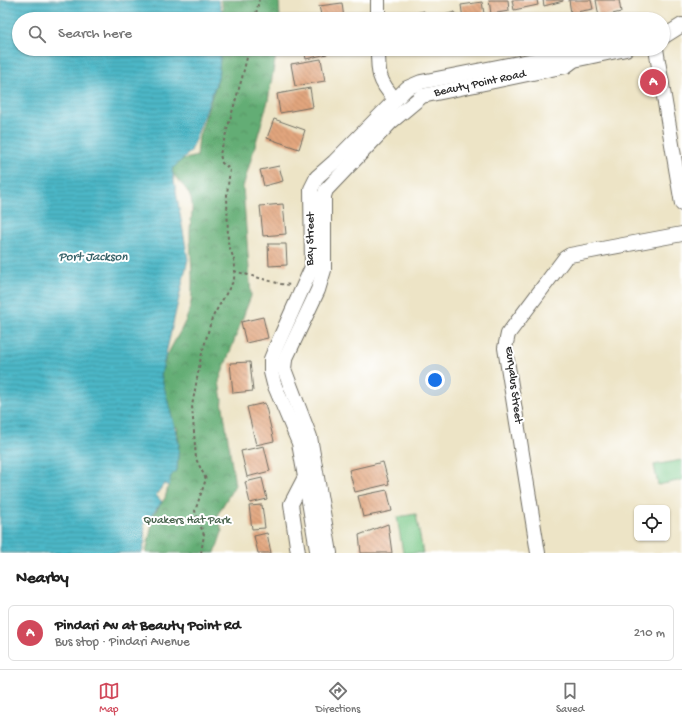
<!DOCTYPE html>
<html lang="en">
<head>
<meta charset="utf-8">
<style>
	:root { --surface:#fff; --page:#f6f6f6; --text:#222; --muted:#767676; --line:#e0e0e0; --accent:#d1495b }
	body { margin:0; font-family:"Gochi Hand",sans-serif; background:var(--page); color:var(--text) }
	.controls { position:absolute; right:12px; bottom:12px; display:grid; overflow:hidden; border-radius:6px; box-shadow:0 1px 3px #0004 }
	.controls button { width:36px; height:36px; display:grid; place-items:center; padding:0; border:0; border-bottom:1px solid var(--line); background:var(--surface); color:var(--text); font:20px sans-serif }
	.you { position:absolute; left:435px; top:380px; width:14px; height:14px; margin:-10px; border:3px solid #fff; border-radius:50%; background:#1a73e8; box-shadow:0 0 0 6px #1a73e833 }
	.badge { display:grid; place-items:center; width:26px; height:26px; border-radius:50%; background:var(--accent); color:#fff; font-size:13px; font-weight:700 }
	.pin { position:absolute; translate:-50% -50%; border:2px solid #fff; box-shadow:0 1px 4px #0006 }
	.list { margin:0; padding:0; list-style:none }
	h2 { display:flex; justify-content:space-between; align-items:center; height:52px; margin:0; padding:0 16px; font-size:17px }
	h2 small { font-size:13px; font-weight:400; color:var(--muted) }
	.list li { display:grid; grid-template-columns:26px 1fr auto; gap:12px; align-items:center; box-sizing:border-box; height:56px; margin:0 8px 8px; padding:0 8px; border:1px solid var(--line); border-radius:6px }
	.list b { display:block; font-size:15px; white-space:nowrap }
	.list p { margin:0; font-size:13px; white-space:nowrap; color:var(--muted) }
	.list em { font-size:13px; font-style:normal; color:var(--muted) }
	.icon { flex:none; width:22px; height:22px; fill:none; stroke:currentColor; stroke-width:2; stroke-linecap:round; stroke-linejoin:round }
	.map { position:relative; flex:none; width:682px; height:553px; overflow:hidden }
	.search { position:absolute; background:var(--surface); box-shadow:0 1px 3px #0004; left:12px; right:12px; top:12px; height:44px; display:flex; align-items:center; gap:10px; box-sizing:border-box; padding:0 14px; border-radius:22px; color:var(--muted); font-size:15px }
	.sheet { height:116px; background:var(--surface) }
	nav { display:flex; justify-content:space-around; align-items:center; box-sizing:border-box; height:56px; border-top:1px solid var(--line); background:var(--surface); font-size:11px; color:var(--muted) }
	nav a { display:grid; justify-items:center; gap:2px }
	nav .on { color:var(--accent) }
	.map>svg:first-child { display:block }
	.green { fill:#7bc989; stroke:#537a5a }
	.forest { fill:url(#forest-crowns); stroke:#486c50 }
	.water { fill:url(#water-rules); stroke:#3b7179 }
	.building { fill:url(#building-back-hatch) }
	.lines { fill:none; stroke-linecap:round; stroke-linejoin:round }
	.minor-casing { stroke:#6f6c61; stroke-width:16 }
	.path { stroke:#6f6c61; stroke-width:2; stroke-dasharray:3 3; stroke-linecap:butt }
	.minor { stroke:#fff; stroke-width:14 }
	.labels { text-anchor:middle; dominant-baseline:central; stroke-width:4; stroke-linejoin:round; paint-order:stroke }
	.street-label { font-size:12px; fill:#2b2b2b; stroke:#fff }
	.park-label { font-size:12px; fill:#47624c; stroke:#fff }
	.water-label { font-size:13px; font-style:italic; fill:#386369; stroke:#fff }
</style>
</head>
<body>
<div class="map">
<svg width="682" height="553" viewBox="0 0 682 553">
	<defs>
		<pattern id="forest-crowns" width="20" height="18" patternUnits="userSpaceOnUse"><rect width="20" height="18" fill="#64ad75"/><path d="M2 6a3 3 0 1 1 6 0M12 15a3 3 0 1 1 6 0" fill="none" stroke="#538d60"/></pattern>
		<pattern id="water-rules" width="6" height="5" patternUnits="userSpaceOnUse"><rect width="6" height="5" fill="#4bb7c7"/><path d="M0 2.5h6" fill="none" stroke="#3f95a2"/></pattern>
		<pattern id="building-back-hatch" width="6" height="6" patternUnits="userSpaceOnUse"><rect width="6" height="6" fill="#e2a67e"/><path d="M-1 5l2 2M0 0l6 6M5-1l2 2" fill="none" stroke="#b78767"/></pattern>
	</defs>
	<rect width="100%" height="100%" fill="#fff"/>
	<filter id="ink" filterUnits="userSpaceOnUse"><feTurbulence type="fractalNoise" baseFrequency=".025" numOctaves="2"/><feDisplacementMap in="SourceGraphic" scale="8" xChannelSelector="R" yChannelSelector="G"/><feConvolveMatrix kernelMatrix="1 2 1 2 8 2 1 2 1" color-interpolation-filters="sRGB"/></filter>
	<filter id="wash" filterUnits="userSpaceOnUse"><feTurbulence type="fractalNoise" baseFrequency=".012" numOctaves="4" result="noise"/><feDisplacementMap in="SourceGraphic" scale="16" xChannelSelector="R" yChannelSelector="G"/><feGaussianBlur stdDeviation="0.9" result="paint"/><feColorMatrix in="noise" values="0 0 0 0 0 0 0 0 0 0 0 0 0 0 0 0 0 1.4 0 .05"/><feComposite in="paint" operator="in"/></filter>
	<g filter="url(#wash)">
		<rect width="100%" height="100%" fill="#ede4c6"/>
		<g class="green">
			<polygon points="682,460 682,480 658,485 654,465"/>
			<polygon points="416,514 423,553 403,553 397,517"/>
		</g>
		<g class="forest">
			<polygon points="220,0 279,0 280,19 224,19 222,4"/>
			<path d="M221 49H277L268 101 243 187 251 296 219 381 235 485 218 514 222 532 215 553H146L154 514 165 498 171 476 177 470 179 443 177 427 168 423C166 411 160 386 161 375 165 348 188 328 191 302 194 278 190 255 190 232 190 221 194 210 191 199 187 185 174 180 171 169L177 161 197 156 199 136 218 78Z"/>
		</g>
		<polygon class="water" points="0,0 218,0 224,18 19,19 19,49 221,49 218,78 191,151 172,169 188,259 161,375 179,443 177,470 171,476 169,486 164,484 156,495 162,502 144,524 145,541 142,553 0,553"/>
		<g id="blocks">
			<g class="building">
				<polygon points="489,0 508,0 509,11 491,14"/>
				<polygon points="512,0 537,0 538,5 514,10"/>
				<polygon points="543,0 563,0 563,1 544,6"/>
				<polygon points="569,0 591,0 593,9 571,13"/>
				<polygon points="596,0 619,0 621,12 599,17"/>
				<polygon points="482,2 485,19 463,19 461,5"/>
				<polygon points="342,3 344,19 322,19 319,6"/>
				<polygon points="424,11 426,19 407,19 406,15"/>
				<polygon points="455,12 456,19 433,19 433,18"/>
				<polygon points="304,49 326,49 327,54 306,59"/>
				<polygon points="321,59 325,81 295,86 291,64"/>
				<polygon points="310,88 313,107 280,113 277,94"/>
				<polygon points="274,119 305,130 299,149 267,138"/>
				<polygon points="279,166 283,181 264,186 260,170"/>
				<polygon points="283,204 286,234 263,236 260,206"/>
				<polygon points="268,244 286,244 287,265 269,266"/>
				<polygon points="263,317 268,338 246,343 241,322"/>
				<polygon points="250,362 253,391 233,393 230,363"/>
				<polygon points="265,403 274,441 256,445 247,407"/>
				<polygon points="264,446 270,471 247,477 241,451"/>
				<polygon points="383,462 389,484 355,492 349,470"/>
				<polygon points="262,478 267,499 250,503 245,482"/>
				<polygon points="387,490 392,511 363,517 358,496"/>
				<polygon points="262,505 265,528 252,529 249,506"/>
				<polygon points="388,524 392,553 361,553 359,535"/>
				<polygon points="267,533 271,553 258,553 254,536"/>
			</g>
		</g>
	</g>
	<g filter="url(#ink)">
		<use href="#blocks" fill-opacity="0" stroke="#6f6c61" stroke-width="1"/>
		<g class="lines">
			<g class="minor-casing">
				<g id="minor">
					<polyline points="378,0 378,19"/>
					<polyline points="663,37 682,25"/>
					<path d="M378 49C378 72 378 81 395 99"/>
					<polyline points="656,49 682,204"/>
					<polyline points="305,477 317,550 319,553"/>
					<polyline points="298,553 291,504 305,477 299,443 274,384 271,372 271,359 276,347 312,267 311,189 317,177 334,162 407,88 421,82 560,55 574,60"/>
					<polyline points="330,553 310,437 284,369 285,360 318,290 324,270 324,196 326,190 392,121 422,96 566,66 574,60 626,49"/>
					<polyline points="538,553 505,348 508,334 565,258 570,255 682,234"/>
				</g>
			</g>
			<g class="path">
				<polyline points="255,19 259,0"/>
				<polyline points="234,271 281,284 291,285"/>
				<polyline points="201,553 204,535 195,511 206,479 196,459 192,406 201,357 212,318 234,280 235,263 228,242 227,194 230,169 222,163 220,154 242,78 249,49"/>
			</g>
			<use href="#minor" class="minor"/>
		</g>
	</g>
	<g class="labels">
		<g class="street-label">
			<text transform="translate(480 84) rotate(-12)">Beauty Point Road</text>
			<text transform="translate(311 239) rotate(-89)">Bay Street</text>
			<text transform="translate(513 385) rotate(83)">Euryalus Street</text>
		</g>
		<g class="park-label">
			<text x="187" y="521">Quakers Hat Park</text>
		</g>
		<g class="water-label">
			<text x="93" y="257">Port Jackson</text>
		</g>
	</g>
</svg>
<div class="controls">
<button><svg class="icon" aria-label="locate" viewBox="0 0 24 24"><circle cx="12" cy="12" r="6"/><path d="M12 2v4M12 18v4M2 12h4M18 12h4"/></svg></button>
</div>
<div class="you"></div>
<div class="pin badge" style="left:653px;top:82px">A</div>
<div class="search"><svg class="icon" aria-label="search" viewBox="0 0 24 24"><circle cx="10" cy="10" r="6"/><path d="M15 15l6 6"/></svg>Search here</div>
</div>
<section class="sheet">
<h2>Nearby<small></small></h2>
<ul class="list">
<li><span class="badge">A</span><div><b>Pindari Av at Beauty Point Rd</b><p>Bus stop · Pindari Avenue</p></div><em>210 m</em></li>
</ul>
</section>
<nav>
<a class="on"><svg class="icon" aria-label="map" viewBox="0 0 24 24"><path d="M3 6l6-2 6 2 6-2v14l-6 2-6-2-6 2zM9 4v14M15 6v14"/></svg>Map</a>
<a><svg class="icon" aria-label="directions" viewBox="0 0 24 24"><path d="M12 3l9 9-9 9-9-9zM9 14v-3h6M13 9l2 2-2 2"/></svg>Directions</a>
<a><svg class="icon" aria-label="saved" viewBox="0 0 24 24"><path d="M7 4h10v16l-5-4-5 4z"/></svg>Saved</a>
</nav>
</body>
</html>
